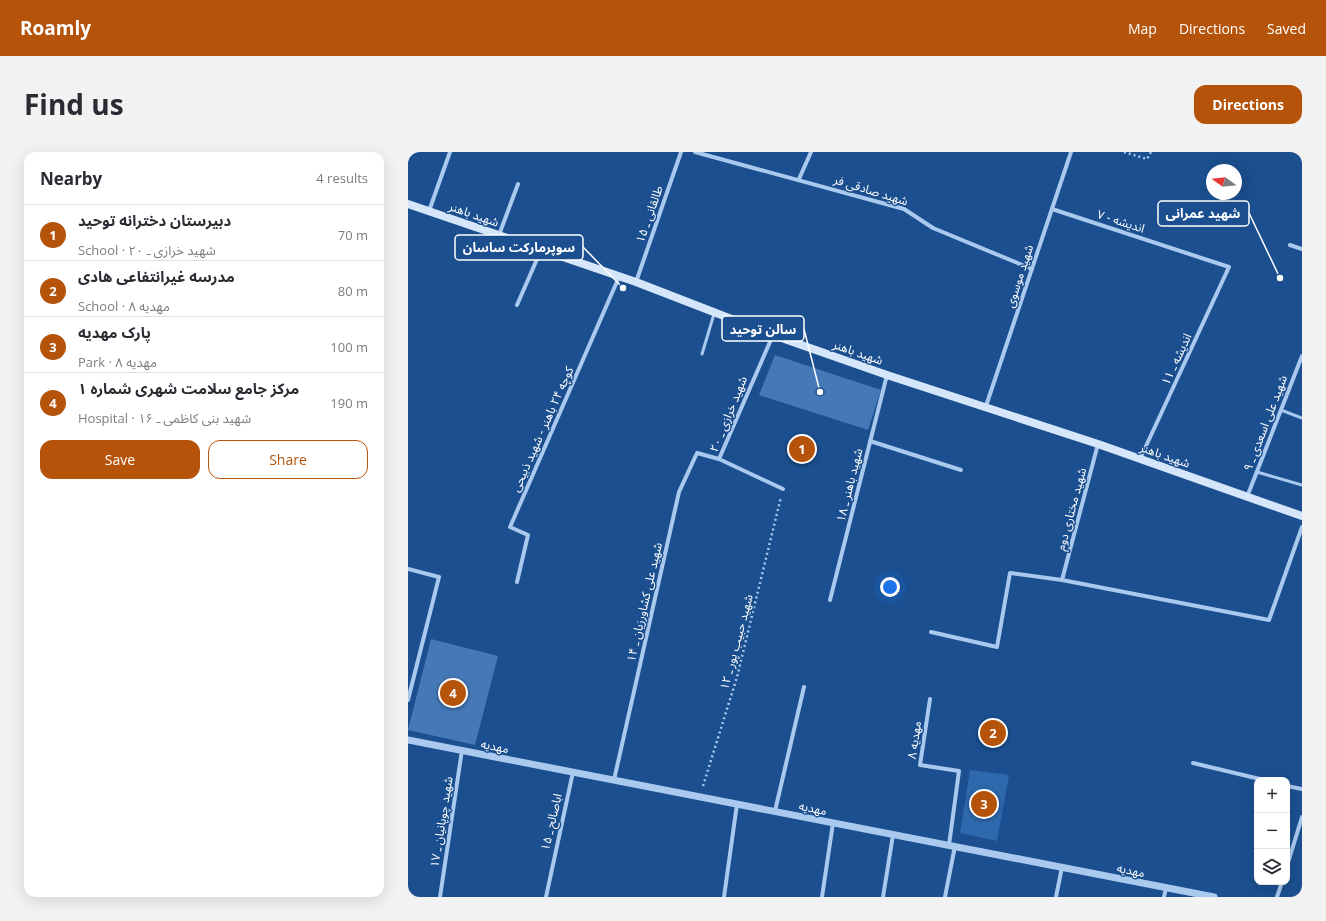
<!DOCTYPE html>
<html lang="en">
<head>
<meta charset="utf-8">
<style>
	:root { --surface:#fff; --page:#f2f2f3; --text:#2b2b33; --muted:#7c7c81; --line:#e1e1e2; --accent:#b45309 }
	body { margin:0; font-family:"Open Sans","Noto Sans Arabic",sans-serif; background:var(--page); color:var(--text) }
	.controls { position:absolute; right:12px; bottom:12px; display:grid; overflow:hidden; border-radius:8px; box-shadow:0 4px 16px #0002 }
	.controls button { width:36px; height:36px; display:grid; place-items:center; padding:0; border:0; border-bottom:1px solid var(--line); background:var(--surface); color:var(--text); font:20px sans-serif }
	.compass { position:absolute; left:798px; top:12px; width:36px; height:36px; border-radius:50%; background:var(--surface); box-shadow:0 4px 16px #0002; rotate:285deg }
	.you { position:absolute; left:482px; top:435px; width:14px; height:14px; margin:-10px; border:3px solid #fff; border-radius:50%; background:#1a73e8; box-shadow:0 0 0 6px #1a73e833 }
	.badge { display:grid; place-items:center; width:26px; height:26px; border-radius:50%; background:var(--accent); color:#fff; font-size:13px; font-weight:700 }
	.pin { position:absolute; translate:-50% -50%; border:2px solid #fff; box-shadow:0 1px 4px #0006 }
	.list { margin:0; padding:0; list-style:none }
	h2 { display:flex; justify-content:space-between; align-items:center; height:52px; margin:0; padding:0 16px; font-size:17px }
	h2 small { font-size:13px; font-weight:400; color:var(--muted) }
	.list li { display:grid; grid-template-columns:26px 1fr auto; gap:12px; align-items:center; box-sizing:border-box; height:56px; padding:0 16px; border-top:1px solid var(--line) }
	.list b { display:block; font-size:15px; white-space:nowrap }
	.list p { margin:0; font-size:13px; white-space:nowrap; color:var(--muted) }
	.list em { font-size:13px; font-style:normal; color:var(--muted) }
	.actions { display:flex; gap:8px; padding:12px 16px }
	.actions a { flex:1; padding:9px 0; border:1px solid var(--accent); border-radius:12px; text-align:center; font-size:14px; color:var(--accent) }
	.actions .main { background:var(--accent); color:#fff }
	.icon { flex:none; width:22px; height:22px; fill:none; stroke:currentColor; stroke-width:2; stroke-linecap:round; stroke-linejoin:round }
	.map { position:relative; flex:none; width:894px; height:745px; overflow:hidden; border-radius:12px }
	header { display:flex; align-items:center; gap:24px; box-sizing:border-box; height:56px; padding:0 20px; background:var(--accent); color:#fff }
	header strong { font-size:19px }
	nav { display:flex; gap:22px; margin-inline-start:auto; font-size:14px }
	.intro { display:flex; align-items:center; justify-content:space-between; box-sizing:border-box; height:96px; padding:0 24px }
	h1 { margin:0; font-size:28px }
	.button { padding:10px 18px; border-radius:12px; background:var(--accent); color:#fff; font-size:14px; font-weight:700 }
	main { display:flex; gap:24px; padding:0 24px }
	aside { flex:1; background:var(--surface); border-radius:12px; box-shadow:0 4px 16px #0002 }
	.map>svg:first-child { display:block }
	.green { fill:#2e69ad }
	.building { fill:#4478b7 }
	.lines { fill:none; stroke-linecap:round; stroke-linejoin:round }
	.path { stroke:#a9c9ee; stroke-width:2.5; stroke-dasharray:2 3; stroke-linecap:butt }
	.service { stroke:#a9c9ee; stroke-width:3 }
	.minor { stroke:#a9c9ee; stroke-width:4 }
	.tertiary { stroke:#a9c9ee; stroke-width:7 }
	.secondary { stroke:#d6e6fa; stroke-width:8 }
	.labels { text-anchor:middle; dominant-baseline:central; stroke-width:3; stroke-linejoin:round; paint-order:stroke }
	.street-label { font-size:12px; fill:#fff; stroke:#1b4f8f }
	.leader { fill:none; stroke:#fff; stroke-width:1.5 }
	.callout-dot { fill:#fff; stroke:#1b4f8f; stroke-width:1.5 }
	.callout { fill:#1b4f8f; stroke:#fff; stroke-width:1.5 }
	.callout-label { font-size:13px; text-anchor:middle; font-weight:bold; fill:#fff }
</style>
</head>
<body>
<header>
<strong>Roamly</strong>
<nav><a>Map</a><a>Directions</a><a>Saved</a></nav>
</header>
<div class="intro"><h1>Find us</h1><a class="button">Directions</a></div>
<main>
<aside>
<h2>Nearby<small>4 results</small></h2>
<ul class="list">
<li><span class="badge">1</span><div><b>دبیرستان دخترانه توحید</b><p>School · شهید خرازی ـ ۲۰</p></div><em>70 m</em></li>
<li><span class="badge">2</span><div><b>مدرسه غیرانتفاعی هادی</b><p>School · مهدیه ۸</p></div><em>80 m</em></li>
<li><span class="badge">3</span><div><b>پارک مهدیه</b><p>Park · مهدیه ۸</p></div><em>100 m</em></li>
<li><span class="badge">4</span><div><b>مرکز‌ جامع سلامت شهری شماره ۱</b><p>Hospital · شهید بنی کاظمی ـ ۱۶</p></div><em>190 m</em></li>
</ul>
<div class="actions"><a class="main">Save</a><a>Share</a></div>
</aside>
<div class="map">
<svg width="894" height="745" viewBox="0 0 894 745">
	<rect width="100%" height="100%" fill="#1b4f8f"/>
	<polygon class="green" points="562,618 601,623 589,689 552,681"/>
	<g class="building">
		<polygon points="367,203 473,238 460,278 351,243"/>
		<polygon points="23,487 90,504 67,593 0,578"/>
	</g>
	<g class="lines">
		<g class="path">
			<polyline points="716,0 739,7 743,0"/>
			<polyline points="295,634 329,525 373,345"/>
		</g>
		<g class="service">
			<polyline points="294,202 306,162"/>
			<polyline points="873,258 894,266"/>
			<polyline points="849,320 894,333"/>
		</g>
		<g class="minor">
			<polyline points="287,0 496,57 525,76 624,117"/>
			<polyline points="391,27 403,0"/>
			<polyline points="644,57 821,115 732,307"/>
			<polyline points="21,59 42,0"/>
			<polyline points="91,83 110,32"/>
			<polyline points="882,93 894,97"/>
			<polyline points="228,130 273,0"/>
			<polyline points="109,153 133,98"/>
			<polyline points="365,183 311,307 375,337"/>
			<polyline points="578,254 663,0"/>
			<polyline points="462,289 553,318"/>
			<polyline points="839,345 894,204"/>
			<polyline points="0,417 31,425 0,548"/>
			<polyline points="654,428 690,292"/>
			<polyline points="109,430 120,383 102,375 211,125"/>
			<polyline points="422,448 479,223"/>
			<polyline points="523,480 589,495 602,421 654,428 861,468 894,375"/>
			<polyline points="522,547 512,613 551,619 541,693"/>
			<polyline points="785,611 856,628"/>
			<polyline points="206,628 271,340 289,301 311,307"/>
			<polyline points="879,634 894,637"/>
			<polyline points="367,659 396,535"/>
			<polyline points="879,714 894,665"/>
			<polyline points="32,745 54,598"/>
			<polyline points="138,745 165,620"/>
			<polyline points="316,745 329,652"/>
			<polyline points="414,745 425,671"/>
			<polyline points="475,745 485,683"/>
			<polyline points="537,745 547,694"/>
			<polyline points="648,745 654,715"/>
			<polyline points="756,745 758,736"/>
			<polyline points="869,745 874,730"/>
		</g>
		<polyline class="tertiary" points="0,588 806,745"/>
		<polyline class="secondary" points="0,52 228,130 365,183 479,223 690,292 894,364"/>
	</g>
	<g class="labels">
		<g class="street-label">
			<text transform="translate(463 38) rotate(17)">شهید صادقی فر</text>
			<text transform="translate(66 62) rotate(19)">شهید باهنر</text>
			<text transform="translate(241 62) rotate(-71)">طالقانی ـ ۱۵</text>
			<text transform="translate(713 69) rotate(18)">اندیشه - ۷</text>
			<text transform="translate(611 124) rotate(-72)">شهید موسوی</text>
			<text transform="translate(450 200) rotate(19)">شهید باهنر</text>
			<text transform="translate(768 207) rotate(-65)">اندیشه ـ ۱۱</text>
			<text transform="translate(320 262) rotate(-68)">شهید خرازی ـ ۲۰</text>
			<text transform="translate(857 271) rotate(-69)">شهید علی اسعدی ـ ۹</text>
			<text transform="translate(134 277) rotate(-66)">کوچه ۲۴ باهنر - شهید ذبیحی</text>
			<text transform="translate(757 303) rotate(19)">شهید باهنر</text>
			<text transform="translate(441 333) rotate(-76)">شهید باهنر ـ ۱۸</text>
			<text transform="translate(663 357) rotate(-75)">شهید مختاری دوم</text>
			<text transform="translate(236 450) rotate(-77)">شهید علی کشاورزیان ـ ۱۴</text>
			<text transform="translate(328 490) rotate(-75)">شهید حبیب پور ـ ۱۲</text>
			<text transform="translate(506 588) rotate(-82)">مهدیه ۸</text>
			<text transform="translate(87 594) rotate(11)">مهدیه</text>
			<text transform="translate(405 656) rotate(11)">مهدیه</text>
			<text transform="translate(33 670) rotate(-81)">شهید چوپانیان ـ ۱۷</text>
			<text transform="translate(143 670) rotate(-77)">اباصالح ـ ۱۵</text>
			<text transform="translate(723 718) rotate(11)">مهدیه</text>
		</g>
	</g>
	<path class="leader" d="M872 126L841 61M215 136L175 95M412 240L396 177"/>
	<g class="callout-dot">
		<circle cx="872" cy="126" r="4"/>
		<circle cx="215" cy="136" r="4"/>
		<circle cx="412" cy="240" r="4"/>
	</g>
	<g class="callout">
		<rect x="750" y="49" width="91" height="25" rx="4"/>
		<rect x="47" y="83" width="128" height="25" rx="4"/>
		<rect x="314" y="164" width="82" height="25" rx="4"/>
	</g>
	<g class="callout-label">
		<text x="795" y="66">شهید عمرانی</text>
		<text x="111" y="100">سوپرمارکت ساسان</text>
		<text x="355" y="182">سالن توحید</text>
	</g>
</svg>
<div class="controls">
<button>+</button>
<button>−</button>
<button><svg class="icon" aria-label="layers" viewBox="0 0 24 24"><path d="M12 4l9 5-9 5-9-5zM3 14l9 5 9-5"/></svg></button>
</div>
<svg class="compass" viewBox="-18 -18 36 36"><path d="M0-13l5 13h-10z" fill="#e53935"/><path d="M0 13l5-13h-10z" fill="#7c7c81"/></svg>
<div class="you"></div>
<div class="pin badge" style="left:394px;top:297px">1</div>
<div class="pin badge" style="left:585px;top:581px">2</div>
<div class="pin badge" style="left:576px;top:652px">3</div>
<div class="pin badge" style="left:45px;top:541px">4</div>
</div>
</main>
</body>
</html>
